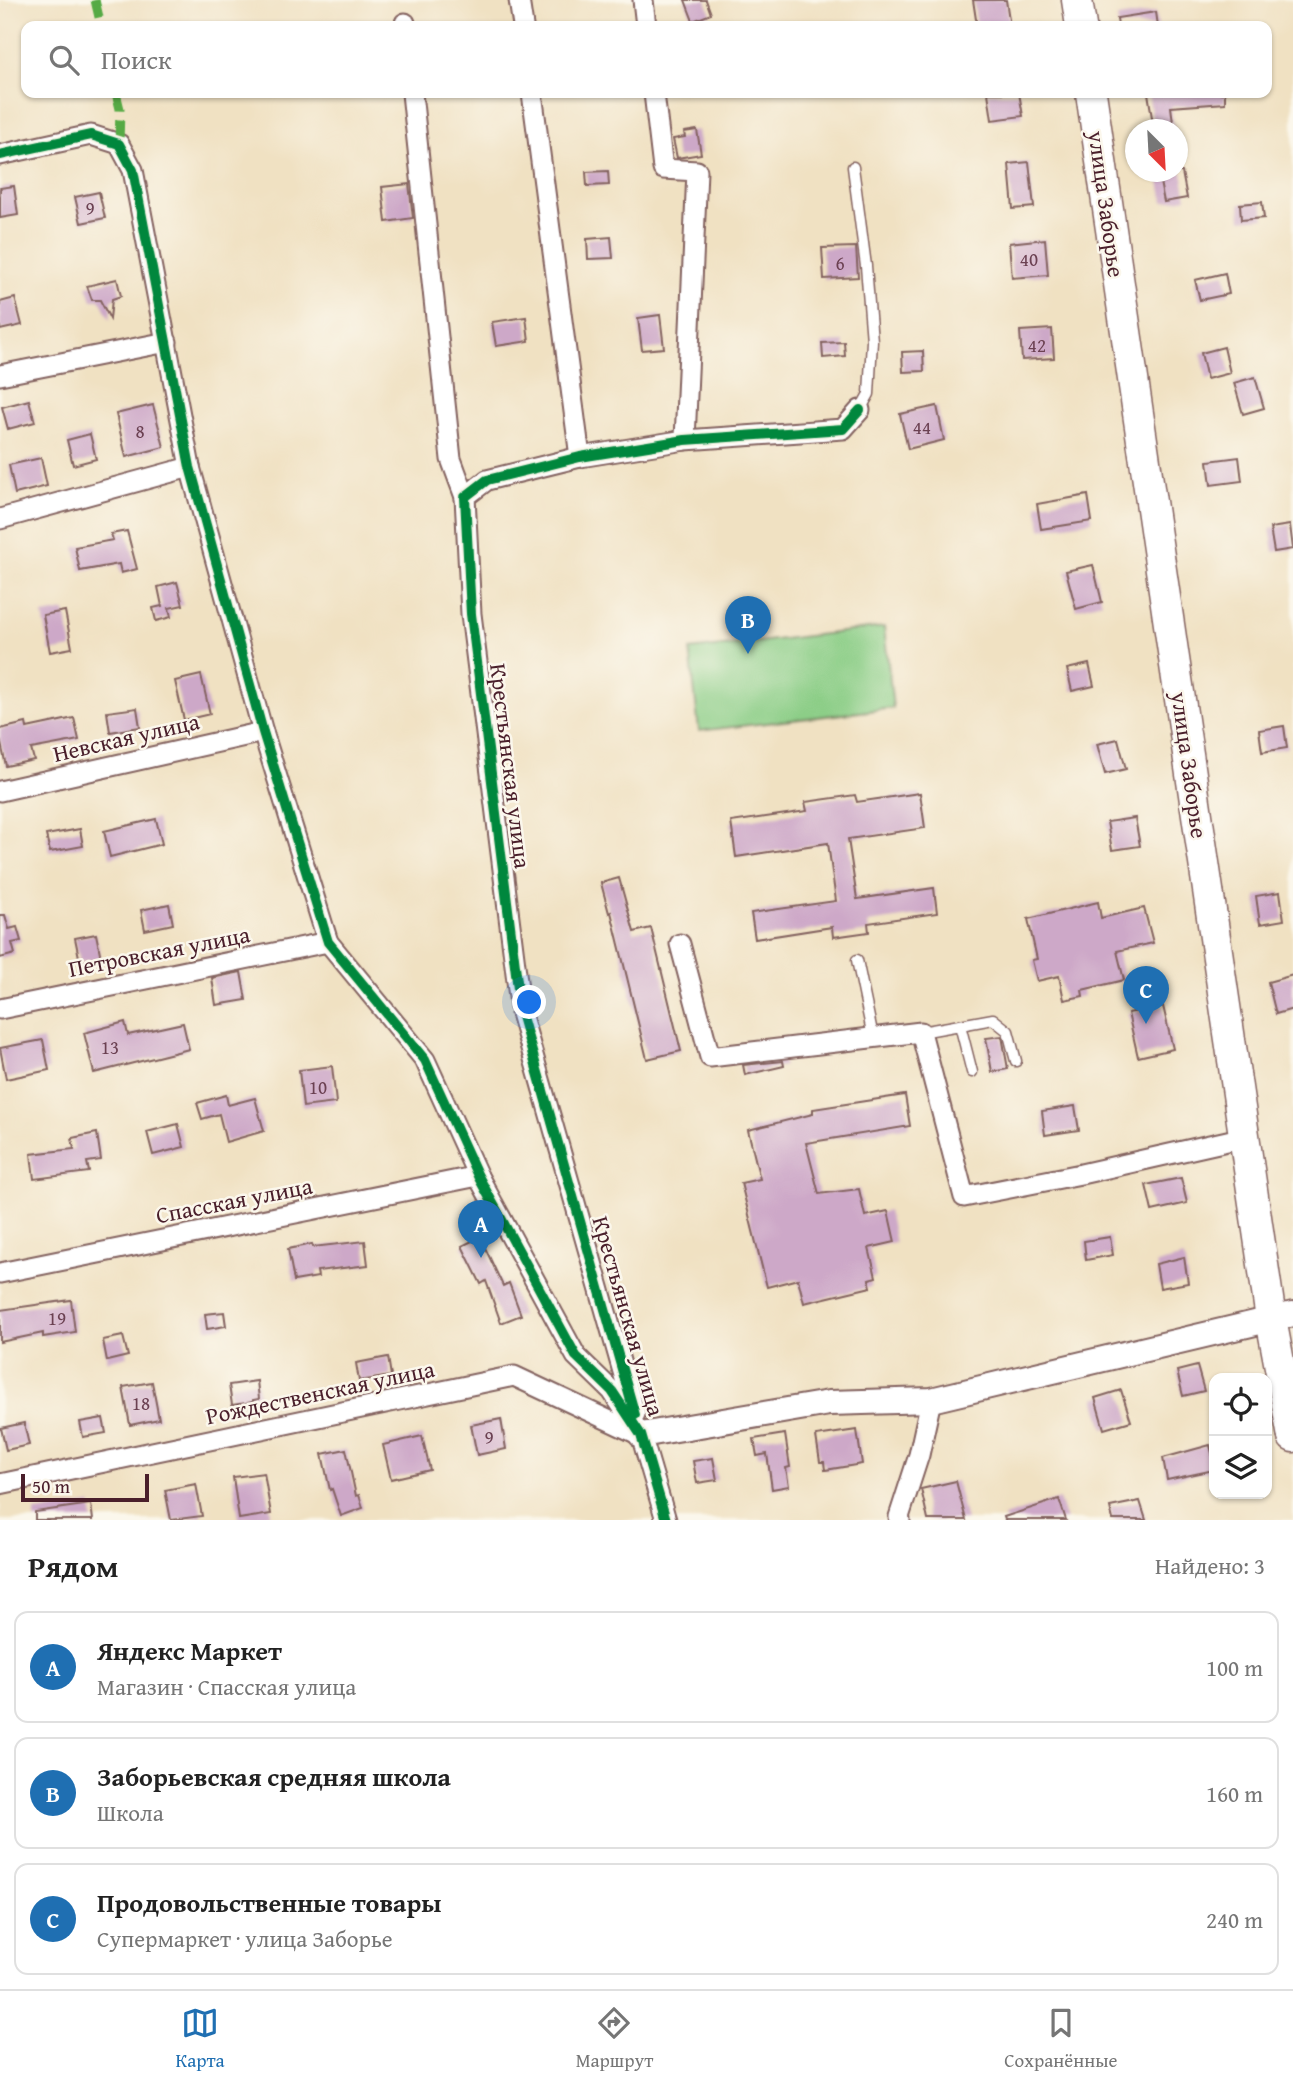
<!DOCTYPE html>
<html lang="ru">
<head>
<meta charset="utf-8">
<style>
	:root { --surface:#fff; --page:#f2f2f2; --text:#222; --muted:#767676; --line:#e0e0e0; --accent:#1f6fb2 }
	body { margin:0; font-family:"Gentium Book Plus",serif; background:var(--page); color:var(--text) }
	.controls { position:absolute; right:21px; bottom:21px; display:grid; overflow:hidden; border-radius:14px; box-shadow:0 2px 5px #0004 }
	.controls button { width:63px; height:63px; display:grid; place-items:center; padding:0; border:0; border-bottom:2px solid var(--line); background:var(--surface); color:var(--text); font:35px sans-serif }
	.compass { position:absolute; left:1125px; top:119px; width:63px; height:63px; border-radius:50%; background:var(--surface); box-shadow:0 2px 5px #0004; rotate:156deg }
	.scale { position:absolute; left:21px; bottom:18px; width:128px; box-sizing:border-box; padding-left:7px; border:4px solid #4a1f2b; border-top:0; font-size:19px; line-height:24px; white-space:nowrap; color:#4a1f2b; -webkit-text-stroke:5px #fbf7ec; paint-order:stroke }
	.you { position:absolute; left:530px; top:1003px; width:24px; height:24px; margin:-18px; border:5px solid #fff; border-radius:50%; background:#1a73e8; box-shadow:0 0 0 10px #1a73e833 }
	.badge { display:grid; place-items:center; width:46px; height:46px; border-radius:50%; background:var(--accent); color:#fff; font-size:23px; font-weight:700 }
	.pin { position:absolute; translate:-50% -58px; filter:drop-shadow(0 2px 4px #0008) }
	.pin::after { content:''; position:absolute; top:37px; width:24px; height:21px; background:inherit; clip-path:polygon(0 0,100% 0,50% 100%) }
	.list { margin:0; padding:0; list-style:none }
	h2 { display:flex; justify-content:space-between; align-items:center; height:91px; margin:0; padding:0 28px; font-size:30px }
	h2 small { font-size:23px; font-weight:400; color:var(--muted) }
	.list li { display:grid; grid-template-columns:46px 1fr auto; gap:21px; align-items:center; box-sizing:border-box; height:112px; margin:0 14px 14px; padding:0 14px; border:2px solid var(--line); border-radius:14px }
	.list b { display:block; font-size:26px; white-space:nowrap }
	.list p { margin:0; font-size:23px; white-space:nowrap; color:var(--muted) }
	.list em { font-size:23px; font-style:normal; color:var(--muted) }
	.icon { flex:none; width:38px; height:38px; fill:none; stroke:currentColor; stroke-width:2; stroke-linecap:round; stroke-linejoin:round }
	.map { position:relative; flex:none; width:1293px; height:1520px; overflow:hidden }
	.search { position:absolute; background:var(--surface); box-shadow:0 2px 5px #0004; left:21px; right:21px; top:21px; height:77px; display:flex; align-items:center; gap:18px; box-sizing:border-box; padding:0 24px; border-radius:14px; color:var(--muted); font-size:26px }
	.sheet { height:469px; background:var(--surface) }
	nav { display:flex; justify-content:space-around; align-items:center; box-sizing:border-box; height:98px; border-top:2px solid var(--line); background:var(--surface); font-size:19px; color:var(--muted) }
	nav a { display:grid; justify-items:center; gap:4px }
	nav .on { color:var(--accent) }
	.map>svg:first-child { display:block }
	.pitch { fill:#8cce87; stroke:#6b7659; stroke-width:2 }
	.building { fill:#cda8c8 }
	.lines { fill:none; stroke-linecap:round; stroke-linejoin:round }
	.service-casing { stroke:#846360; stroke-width:13 }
	.minor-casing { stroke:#846360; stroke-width:23 }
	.tertiary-casing { stroke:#846360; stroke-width:28 }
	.primary-casing { stroke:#846360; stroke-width:33 }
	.service { stroke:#fff; stroke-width:10 }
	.minor { stroke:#fff; stroke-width:19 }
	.tertiary { stroke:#fff; stroke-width:24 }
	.primary { stroke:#fff; stroke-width:30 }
	.quiet { stroke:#57aa44; stroke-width:9; stroke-dasharray:18 9; stroke-linecap:butt }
	.cycleway-casing { stroke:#fbf7ec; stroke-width:15 }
	.cycleway { stroke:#00873e; stroke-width:10 }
	.labels { text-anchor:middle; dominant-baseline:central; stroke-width:5; stroke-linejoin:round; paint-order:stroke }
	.number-label { font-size:19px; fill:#6b4152 }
	.street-label { font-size:23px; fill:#4a1f2b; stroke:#fbf7ec }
</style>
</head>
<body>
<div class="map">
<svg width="1293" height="1520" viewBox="0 0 1293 1520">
	<rect width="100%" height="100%" fill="#fbf7ec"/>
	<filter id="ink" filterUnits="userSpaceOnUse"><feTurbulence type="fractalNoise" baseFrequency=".0143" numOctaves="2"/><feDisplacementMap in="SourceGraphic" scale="14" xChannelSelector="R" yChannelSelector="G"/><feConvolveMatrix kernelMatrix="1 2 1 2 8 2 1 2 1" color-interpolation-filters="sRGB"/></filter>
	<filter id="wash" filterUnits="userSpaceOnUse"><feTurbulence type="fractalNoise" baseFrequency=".00686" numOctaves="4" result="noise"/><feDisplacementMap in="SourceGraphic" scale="28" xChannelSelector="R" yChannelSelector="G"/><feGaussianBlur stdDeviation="1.57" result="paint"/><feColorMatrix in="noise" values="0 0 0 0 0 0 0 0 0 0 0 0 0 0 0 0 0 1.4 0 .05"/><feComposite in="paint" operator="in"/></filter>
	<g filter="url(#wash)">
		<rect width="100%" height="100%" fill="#f0e1c2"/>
		<polygon class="pitch" points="884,627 893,708 699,731 690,650"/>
		<g id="blocks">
			<g class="building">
				<polygon points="685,0 706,0 711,14 693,21"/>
				<polygon points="973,0 1006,0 1010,26 977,26"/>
				<polygon points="1156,12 1158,26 1118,26 1117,18"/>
				<polygon points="988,93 1019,93 1023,116 992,120"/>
				<polygon points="1148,93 1225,93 1225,103 1171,107 1174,130 1154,130"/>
				<polygon points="697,130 701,154 677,158 673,139 685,137 684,132"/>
				<polygon points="1029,162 1034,207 1013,209 1009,164"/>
				<polygon points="608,171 609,185 587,186 586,172"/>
				<polygon points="1158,172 1182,172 1187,198 1164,202"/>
				<polygon points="409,184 413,218 386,222 382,187"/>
				<polygon points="14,186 18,215 0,218 0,188"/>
				<polygon points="99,192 105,218 81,223 75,197"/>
				<polygon points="1262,202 1264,218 1241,220 1240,204"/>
				<polygon points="611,237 613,258 588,259 587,239"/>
				<polygon points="1045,239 1048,275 1012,278 1009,243"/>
				<polygon points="856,247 858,277 824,279 822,248"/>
				<polygon points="1225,273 1229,294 1200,300 1195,280"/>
				<polygon points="117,279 121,296 112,299 110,319 100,300 92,300 87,286"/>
				<polygon points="15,298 22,325 0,330 0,302"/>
				<polygon points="660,315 664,348 642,350 638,318"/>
				<polygon points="526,317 529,341 496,346 492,322"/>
				<polygon points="1052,329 1054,358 1022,360 1020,331"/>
				<polygon points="844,342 845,356 823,358 822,343"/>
				<polygon points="1224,347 1230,373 1207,379 1201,353"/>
				<polygon points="923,351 924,371 903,372 902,352"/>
				<polygon points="1255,377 1264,408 1243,414 1234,383"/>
				<polygon points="29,400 35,422 8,429 2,407"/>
				<polygon points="153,405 164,447 126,457 116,414"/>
				<polygon points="937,406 944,440 908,449 900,414"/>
				<polygon points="90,434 96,459 73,465 67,440"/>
				<polygon points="1239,457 1242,481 1211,485 1208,461"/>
				<polygon points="41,458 47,486 15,494 9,465"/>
				<polygon points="1088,495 1092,521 1041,529 1037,504"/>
				<polygon points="1290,525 1293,549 1274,552 1270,528"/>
				<polygon points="127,531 137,569 121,573 119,564 80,571 75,547 113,540 111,534"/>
				<polygon points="1093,565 1102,602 1076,609 1066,571"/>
				<polygon points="177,582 183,605 169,608 171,617 156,621 153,608 162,606 158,587"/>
				<polygon points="65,611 72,648 50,652 43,615"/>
				<polygon points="1089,664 1094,686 1072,691 1067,669"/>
				<polygon points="201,675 210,714 184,720 175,681"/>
				<polygon points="137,708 140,727 110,732 107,712"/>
				<polygon points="74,718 79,740 31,749 34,760 6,766 0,739 0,729 26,723 27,728"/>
				<polygon points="1284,726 1287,748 1262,752 1259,730"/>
				<polygon points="1118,739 1126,769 1105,774 1097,744"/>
				<polygon points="920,793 925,828 848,839 857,899 934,888 937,913 868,923 869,932 833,937 832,927 755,939 751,913 836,901 828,843 736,857 731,822 807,811 805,802 855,795 857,802"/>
				<polygon points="1135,818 1140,846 1112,850 1107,822"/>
				<polygon points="156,819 162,844 110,857 104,831"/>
				<polygon points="80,829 83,846 50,852 46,835"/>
				<polygon points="619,878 634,932 651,928 681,1051 647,1059 611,912 609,913 601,883"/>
				<polygon points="1280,892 1284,920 1260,924 1256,896"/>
				<polygon points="1098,902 1101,918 1144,908 1153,943 1117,951 1124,980 1082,990 1083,996 1064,1000 1059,976 1037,981 1032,960 1037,959 1028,919"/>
				<polygon points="169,904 173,924 145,930 141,910"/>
				<polygon points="0,915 5,915 9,929 17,927 21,941 12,943 15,954 0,958"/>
				<polygon points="96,934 101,958 80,962 75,938"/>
				<polygon points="241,972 246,1000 216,1005 212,978"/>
				<polygon points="1293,975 1293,1009 1276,1014 1268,982"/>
				<polygon points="1163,1006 1173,1049 1138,1057 1128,1013"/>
				<polygon points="125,1022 128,1035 183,1023 189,1049 94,1073 84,1033"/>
				<polygon points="1002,1036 1008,1069 992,1072 986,1038"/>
				<polygon points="43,1040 49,1070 6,1079 0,1048"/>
				<polygon points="783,1061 784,1066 745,1075 743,1065"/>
				<polygon points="332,1066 336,1103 303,1107 299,1070"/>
				<polygon points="226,1095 228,1105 255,1098 264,1131 226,1142 219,1114 202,1119 197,1103"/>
				<polygon points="905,1095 910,1126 806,1143 819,1194 859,1189 865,1216 888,1211 895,1242 869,1248 876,1277 869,1279 871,1287 804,1303 798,1279 767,1287 741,1183 760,1179 748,1130 813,1114 813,1109"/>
				<polygon points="1075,1106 1079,1130 1045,1135 1042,1111"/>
				<polygon points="178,1124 184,1147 153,1155 147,1132"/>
				<polygon points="97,1133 101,1160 87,1162 89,1172 34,1179 31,1154 74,1149 72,1138"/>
				<polygon points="1181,1178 1187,1203 1152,1211 1146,1185"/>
				<polygon points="480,1237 503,1286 509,1283 521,1315 501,1323 486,1281 481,1284 462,1246"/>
				<polygon points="1110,1237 1113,1255 1086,1260 1084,1241"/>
				<polygon points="365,1241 368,1265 317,1271 318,1277 294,1281 288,1249 312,1244 313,1247"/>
				<polygon points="1184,1257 1188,1283 1160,1288 1156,1264"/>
				<polygon points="71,1300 75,1332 43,1337 43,1333 0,1342 0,1310"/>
				<polygon points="224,1312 226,1326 207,1329 205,1314"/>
				<polygon points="123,1336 128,1356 107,1361 103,1340"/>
				<polygon points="388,1357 391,1376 359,1381 356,1363"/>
				<polygon points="1197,1366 1204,1391 1183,1396 1177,1371"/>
				<polygon points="257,1381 259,1399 253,1400 253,1402 232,1405 229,1385"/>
				<polygon points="152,1382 159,1419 130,1425 123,1387"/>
				<polygon points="1121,1390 1131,1421 1104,1429 1095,1398"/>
				<polygon points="103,1418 106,1433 83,1437 80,1422"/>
				<polygon points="501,1419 506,1449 477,1455 471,1425"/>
				<polygon points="24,1423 29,1445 6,1450 1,1428"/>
				<polygon points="857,1430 862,1464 825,1470 824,1462 820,1462 816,1436"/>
				<polygon points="785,1434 790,1467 786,1468 789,1486 772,1489 767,1454 757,1456 754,1439"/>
				<polygon points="422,1436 430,1470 391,1479 383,1445"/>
				<polygon points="1210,1445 1214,1461 1214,1470 1167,1480 1163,1458"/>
				<polygon points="346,1449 356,1496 359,1495 363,1508 341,1516 332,1489 330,1490 322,1454"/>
				<polygon points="713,1458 717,1480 697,1483 693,1461"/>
				<polygon points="264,1473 271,1514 239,1519 233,1477"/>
				<polygon points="956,1481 966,1520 928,1520 921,1489"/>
				<polygon points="196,1484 202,1516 171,1520 165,1490"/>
				<polygon points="1059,1499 1066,1520 1005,1520 1004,1517"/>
				<polygon points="1140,1501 1146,1520 1113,1520 1110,1507"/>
				<polygon points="91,1504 93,1520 35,1520 35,1512"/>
			</g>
		</g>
	</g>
	<g filter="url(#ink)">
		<use href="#blocks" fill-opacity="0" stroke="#846360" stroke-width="2"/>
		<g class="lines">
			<g class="service-casing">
				<g id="service">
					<polyline points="853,167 866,266 872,341 869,394 860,410"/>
					<polyline points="857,960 873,1037"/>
					<polyline points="960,1025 993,1019 1008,1031 1016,1061"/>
					<polyline points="921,1032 960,1025 972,1072"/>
				</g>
			</g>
			<g class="minor-casing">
				<g id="minor">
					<polyline points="519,0 523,26"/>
					<polyline points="643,0 646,26"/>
					<polyline points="405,23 405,26"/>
					<polyline points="412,93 451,459 465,497"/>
					<polyline points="532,93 580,457"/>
					<polyline points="654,93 663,169 697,171 685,440"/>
					<polyline points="0,155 91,135 119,144 133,170 190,467 263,732 328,942 425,1060 478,1176 576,1356 612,1391 641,1435 666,1520"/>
					<polyline points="0,375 167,342"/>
					<polyline points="0,519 190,467"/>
					<polyline points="0,791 263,732"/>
					<polyline points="680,944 710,1057 921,1032 964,1197 1081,1174 1245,1137"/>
					<polyline points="0,1009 328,942"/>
					<polyline points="0,1273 478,1176"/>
					<polyline points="635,1414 521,1013 471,614 465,497 487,480 580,457 685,440 843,429 860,410"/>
					<polyline points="0,1484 514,1376 640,1435"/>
					<polyline points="900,1520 899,1517 919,1455 931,1400"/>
				</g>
			</g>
			<g class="tertiary-casing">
				<polyline id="tertiary" points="641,1435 829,1403 931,1400 1293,1314"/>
			</g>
			<g class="primary-casing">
				<g id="primary">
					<polyline points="1077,0 1081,26"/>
					<polyline points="1091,93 1271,1319 1293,1437"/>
				</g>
			</g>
			<use href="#service" class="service"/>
			<use href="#minor" class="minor"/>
			<use href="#tertiary" class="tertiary"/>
			<use href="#primary" class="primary"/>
			<g class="quiet">
				<polyline points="95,0 101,26"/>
				<polyline points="116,93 120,109 119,144"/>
			</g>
			<g class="cycleway-casing">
				<g id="cycleway">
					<polyline points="0,155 91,135 119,144 133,170 190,467 263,732 328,942 425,1060 478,1176 576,1356 612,1391 641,1435 666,1520"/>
					<polyline points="635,1415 521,1013 471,614 465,497 487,480 580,457 685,440 843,429 860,410"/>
				</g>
			</g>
			<use href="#cycleway" class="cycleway"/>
		</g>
	</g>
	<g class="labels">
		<g class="number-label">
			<text x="90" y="208">9</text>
			<text x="1029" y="259">40</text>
			<text x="840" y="263">6</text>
			<text x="1037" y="345">42</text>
			<text x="922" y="427">44</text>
			<text x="140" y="431">8</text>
			<text x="110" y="1047">13</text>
			<text x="318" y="1087">10</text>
			<text x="57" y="1318">19</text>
			<text x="141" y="1403">18</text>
			<text x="489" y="1437">9</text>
		</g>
		<g class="street-label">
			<text transform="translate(1107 204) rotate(82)">улица Заборье</text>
			<text transform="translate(126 737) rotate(-13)">Невская улица</text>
			<text transform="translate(1190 765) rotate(82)">улица Заборье</text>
			<text transform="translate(511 766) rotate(83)">Крестьянская улица</text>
			<text transform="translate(159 951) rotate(-11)">Петровская улица</text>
			<text transform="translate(234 1200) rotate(-11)">Спасская улица</text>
			<text transform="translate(629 1316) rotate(74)">Крестьянская улица</text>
			<text transform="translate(320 1392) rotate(-12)">Рождественская улица</text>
		</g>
	</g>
</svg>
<div class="controls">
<button><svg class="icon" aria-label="locate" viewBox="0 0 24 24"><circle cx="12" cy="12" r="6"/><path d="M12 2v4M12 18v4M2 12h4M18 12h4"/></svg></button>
<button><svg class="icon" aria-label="layers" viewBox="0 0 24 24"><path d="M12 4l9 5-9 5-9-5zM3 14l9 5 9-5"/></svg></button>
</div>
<svg class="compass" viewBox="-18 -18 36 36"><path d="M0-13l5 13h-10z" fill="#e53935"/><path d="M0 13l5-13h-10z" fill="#767676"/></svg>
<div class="scale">50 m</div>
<div class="you"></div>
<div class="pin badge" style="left:481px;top:1258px">A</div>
<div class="pin badge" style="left:748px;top:654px">B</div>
<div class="pin badge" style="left:1146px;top:1024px">C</div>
<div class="search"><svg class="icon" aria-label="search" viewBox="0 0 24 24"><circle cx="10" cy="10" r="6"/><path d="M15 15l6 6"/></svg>Поиск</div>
</div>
<section class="sheet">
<h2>Рядом<small>Найдено: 3</small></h2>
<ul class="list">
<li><span class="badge">A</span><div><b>Яндекс Маркет</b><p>Магазин · Спасская улица</p></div><em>100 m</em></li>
<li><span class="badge">B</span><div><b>Заборьевская средняя школа</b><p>Школа</p></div><em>160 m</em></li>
<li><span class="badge">C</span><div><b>Продовольственные товары</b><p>Супермаркет · улица Заборье</p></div><em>240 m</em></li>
</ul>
</section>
<nav>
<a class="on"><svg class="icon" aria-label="map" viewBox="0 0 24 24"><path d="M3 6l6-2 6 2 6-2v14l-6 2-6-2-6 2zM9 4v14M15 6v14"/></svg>Карта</a>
<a><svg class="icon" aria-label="directions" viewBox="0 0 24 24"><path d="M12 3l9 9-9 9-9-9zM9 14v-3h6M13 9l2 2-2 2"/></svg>Маршрут</a>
<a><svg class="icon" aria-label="saved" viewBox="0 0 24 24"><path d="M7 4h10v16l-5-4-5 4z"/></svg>Сохранённые</a>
</nav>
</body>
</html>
